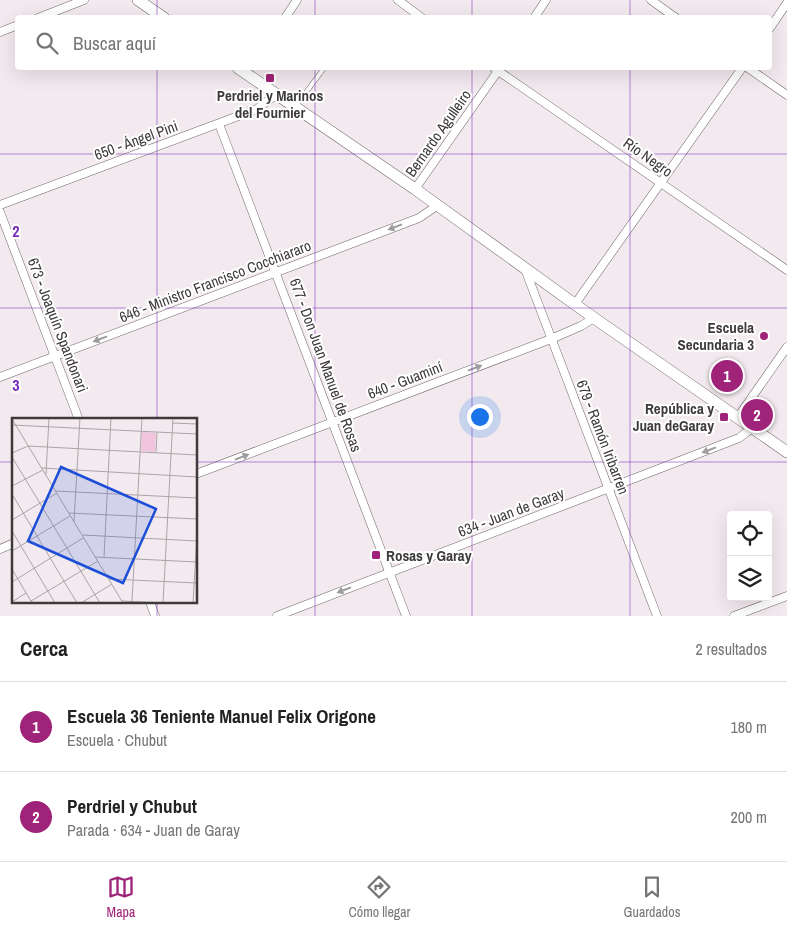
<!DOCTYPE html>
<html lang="es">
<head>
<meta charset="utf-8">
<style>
	:root { --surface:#fff; --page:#f2f2f2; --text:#222; --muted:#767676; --line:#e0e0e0; --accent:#9f2378 }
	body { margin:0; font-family:"Archivo Narrow",sans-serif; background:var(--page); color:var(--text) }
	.controls { position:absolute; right:15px; bottom:15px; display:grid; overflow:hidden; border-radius:5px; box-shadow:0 5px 20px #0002 }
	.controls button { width:45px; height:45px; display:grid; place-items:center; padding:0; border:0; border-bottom:1px solid var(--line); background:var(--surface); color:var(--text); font:25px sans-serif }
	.you { position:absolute; left:479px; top:416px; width:18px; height:18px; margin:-12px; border:4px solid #fff; border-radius:50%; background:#1a73e8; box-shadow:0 0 0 8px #1a73e833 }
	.badge { display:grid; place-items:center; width:32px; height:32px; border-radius:50%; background:var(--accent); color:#fff; font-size:16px; font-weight:700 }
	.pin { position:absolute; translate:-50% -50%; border:2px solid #fff; box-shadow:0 1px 5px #0006 }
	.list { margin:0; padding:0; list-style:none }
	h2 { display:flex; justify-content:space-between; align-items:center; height:65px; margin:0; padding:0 20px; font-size:21px }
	h2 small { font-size:16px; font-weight:400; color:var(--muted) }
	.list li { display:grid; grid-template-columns:32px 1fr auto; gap:15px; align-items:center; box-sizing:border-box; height:90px; padding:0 20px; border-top:1px solid var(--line) }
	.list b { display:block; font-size:19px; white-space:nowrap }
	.list p { margin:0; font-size:16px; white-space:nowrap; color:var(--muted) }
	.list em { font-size:16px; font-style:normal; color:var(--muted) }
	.icon { flex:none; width:28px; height:28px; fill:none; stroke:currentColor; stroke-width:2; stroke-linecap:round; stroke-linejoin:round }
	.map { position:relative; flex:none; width:787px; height:616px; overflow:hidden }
	.search { position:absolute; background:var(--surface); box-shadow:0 5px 20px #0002; left:15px; right:15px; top:15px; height:55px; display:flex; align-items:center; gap:12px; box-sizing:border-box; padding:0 18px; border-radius:5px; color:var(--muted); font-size:19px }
	.sheet { height:245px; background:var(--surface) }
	nav { display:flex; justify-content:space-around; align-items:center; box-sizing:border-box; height:70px; border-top:1px solid var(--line); background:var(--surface); font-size:14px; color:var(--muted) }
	nav a { display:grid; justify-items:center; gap:2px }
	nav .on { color:var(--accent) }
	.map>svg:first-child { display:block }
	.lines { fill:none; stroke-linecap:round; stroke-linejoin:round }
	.lane-casing { stroke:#6e656a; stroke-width:5 }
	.street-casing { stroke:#6e656a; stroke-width:9 }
	.secondary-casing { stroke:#6e656a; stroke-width:12 }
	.lane { stroke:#fff; stroke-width:4 }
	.street { stroke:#fff; stroke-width:8 }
	.secondary { stroke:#fff; stroke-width:11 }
	.oneway { fill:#9e9c9e }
	.grid { fill:none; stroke:#7b2cbf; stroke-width:1; stroke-opacity:0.55 }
	.poi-dot { fill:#9f2378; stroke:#fff; stroke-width:2 }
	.labels { text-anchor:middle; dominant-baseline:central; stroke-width:4; stroke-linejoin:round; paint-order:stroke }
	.poi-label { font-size:15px; font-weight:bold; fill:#3e3a3c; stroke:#fff; text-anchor:end }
	.street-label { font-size:15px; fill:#3e3a3c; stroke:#fff }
	.inset-road { fill:none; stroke:#aba4a7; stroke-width:1 }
	.view { fill:#1d4ed8; fill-opacity:0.15; stroke:#1d4ed8; stroke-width:2.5 }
	.inset-edge { fill:none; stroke:#3e3a3c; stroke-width:2.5 }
	.grid-label { font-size:16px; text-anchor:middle; font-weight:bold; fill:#7b2cbf; stroke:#fff; stroke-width:4; stroke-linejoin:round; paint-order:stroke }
</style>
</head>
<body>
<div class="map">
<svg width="787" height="616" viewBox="0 0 787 616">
	<rect width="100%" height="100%" fill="#f3eaef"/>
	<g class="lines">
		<g class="lane-casing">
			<polyline id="lane" points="296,106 324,68"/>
		</g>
		<g class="street-casing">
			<g id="street">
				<polyline points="398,0 422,18"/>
				<polyline points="651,0 676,18"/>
				<polyline points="38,18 84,0"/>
				<polyline points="285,18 297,0"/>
				<polyline points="534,18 546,0"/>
				<polyline points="770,28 787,3"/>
				<polyline points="0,32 18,25"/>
				<polyline points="494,68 787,270"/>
				<polyline points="748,68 787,95"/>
				<polyline points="219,124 406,616"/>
				<polyline points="415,189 500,68"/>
				<polyline points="0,205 257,109 277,94"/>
				<polyline points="0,212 79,420"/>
				<polyline points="525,269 657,616"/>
				<polyline points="575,304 742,68"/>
				<polyline points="0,377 419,218 438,205"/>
				<polyline points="738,417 787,347"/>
				<polyline points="196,474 551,339 581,326 594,318"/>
				<polyline points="0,549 14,543"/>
				<polyline points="150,602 155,616"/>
				<polyline points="277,616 739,438 752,428"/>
				<polyline points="734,616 787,596"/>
			</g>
		</g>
		<g class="secondary-casing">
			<g id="secondary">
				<polyline points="138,0 164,18"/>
				<polyline points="238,68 415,189 594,318 787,452"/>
			</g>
		</g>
		<use href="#lane" class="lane"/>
		<use href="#street" class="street"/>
		<use href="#secondary" class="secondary"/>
	</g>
	<defs><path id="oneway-solid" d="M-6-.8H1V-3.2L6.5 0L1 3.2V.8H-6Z" transform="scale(1.25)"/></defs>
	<g class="oneway">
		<use href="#oneway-solid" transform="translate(395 227) rotate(159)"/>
		<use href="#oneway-solid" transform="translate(100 339) rotate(159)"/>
		<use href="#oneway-solid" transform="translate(475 368) rotate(-21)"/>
		<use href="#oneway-solid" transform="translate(709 450) rotate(159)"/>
		<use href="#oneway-solid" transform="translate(242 457) rotate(-21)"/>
		<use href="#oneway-solid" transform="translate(344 590) rotate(159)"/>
	</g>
	<path class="grid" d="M157 0V18M315 0V18M472 0V18M630 0V18M157 68V420M315 68V616M472 68V616M630 68V616M0 154H787M0 308H787M0 462H14M196 462H787M157 602V616"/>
	<g class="poi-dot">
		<rect x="265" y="73" width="10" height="10" rx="2.5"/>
		<circle cx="764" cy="336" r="5"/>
		<rect x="719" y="412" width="10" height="10" rx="2.5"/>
		<rect x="371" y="550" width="10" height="10" rx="2.5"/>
	</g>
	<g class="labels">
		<g class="poi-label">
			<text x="270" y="95" text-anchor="middle">Perdriel y Marinos<tspan x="270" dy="17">del Fournier</tspan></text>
			<text x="754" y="327">Escuela<tspan x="754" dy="17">Secundaria 3</tspan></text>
			<text x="714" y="408">República y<tspan x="714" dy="17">Juan deGaray</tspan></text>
			<text x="386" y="555" text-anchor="start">Rosas y Garay</text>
		</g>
		<g class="street-label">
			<text transform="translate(438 133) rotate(-55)">Bernardo Agulleiro</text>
			<text transform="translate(136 140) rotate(-20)">650 - Ángel Pini</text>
			<text transform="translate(648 157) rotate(35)">Río Negro</text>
			<text transform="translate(215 281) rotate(-21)">646 - Ministro Francisco Cocchiararo</text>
			<text transform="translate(58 325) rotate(69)">673 - Joaquín Spandonari</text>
			<text transform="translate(326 365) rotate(70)">677 - Don Juan Manuel de Rosas</text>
			<text transform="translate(405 380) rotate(-21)">640 - Guaminí</text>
			<text transform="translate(603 437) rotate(69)">679 - Ramón Iribarren</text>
			<text transform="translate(511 512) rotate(-21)">634 - Juan de Garay</text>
		</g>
	</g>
	<g transform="translate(12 418)">
		<rect width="185" height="185" fill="#f3eaef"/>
		<path d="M130 14 144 15 143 34 129 33Z" fill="#f1c3dd"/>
		<path class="inset-road" d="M0 1 111 185M160 5 185 6M0 7 185 16M0 35 16 28 185 37M144 35 145 14M0 39 88 185M30 50 185 59M34 56 37 0M0 68 31 52M43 73 185 80M0 76 65 185M57 95 185 101M0 102 45 75M62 103 68 0M0 113 43 185M71 117 185 123M0 133 58 98M83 139 185 144M92 139 99 0M0 151 20 185M97 161 185 165M0 164 71 120M19 183 86 143M110 183 151 185M120 183 130 0M0 184 14 175M69 185 100 166M151 185 161 0M181 185 185 117"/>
		<path class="view" d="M49 49 144 91 111 165 16 123Z"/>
		<rect width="185" height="185" class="inset-edge"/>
	</g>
	<g class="grid-label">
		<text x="16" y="237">2</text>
		<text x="16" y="391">3</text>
	</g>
</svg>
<div class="controls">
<button><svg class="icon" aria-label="locate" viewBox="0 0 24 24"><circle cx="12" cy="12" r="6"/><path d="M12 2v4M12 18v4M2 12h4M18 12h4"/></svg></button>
<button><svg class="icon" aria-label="layers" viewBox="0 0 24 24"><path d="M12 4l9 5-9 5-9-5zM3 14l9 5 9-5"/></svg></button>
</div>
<div class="you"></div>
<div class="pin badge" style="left:727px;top:376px">1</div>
<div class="pin badge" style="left:757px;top:415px">2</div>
<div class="search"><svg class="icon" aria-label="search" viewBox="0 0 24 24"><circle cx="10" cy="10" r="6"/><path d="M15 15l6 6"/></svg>Buscar aquí</div>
</div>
<section class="sheet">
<h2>Cerca<small>2 resultados</small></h2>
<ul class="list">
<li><span class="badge">1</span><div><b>Escuela 36 Teniente Manuel Felix Origone</b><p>Escuela · Chubut</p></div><em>180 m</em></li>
<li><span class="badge">2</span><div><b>Perdriel y Chubut</b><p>Parada · 634 - Juan de Garay</p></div><em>200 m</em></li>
</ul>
</section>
<nav>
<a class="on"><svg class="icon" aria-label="map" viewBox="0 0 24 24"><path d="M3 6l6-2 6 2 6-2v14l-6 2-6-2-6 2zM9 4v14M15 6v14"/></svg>Mapa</a>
<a><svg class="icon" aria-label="directions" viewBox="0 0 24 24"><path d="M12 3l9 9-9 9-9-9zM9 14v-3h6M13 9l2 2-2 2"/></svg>Cómo llegar</a>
<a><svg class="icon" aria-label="saved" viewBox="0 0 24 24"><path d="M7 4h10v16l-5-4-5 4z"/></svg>Guardados</a>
</nav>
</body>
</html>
